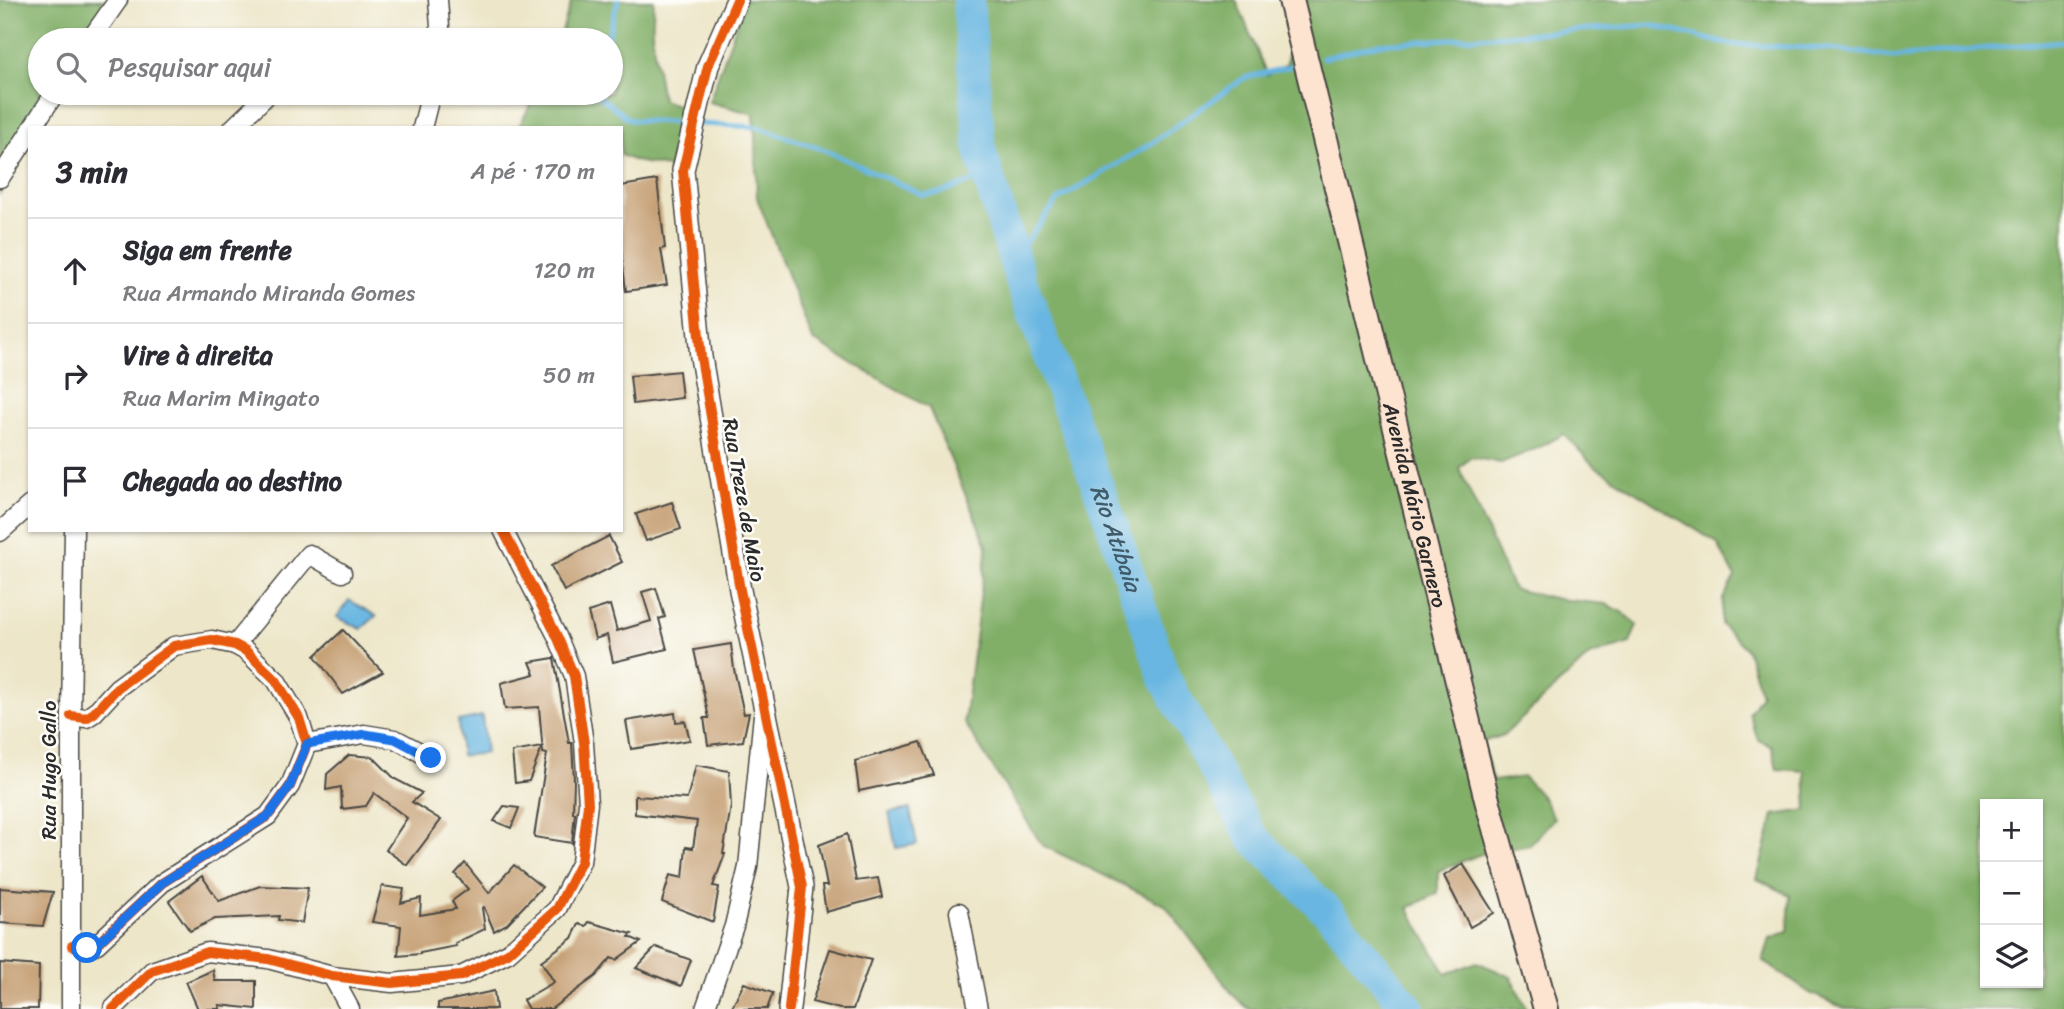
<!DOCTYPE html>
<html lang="pt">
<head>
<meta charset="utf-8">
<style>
	:root { --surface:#fff; --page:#f2f2f3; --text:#2b2b33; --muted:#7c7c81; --line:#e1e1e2 }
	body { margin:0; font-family:Sriracha,sans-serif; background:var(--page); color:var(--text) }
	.controls { position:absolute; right:21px; bottom:21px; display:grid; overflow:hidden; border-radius:0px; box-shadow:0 2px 5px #0004 }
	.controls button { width:63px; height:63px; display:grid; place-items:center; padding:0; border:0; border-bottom:2px solid var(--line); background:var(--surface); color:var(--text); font:35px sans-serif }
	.stop { position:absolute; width:21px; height:21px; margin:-16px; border:5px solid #1a73e8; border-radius:50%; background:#fff }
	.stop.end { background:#1a73e8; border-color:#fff; box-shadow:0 2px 7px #0008 }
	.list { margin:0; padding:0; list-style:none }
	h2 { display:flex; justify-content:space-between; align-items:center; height:91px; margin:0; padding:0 28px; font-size:30px }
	h2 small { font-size:23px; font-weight:400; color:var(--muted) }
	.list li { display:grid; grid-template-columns:46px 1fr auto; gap:21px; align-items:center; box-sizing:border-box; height:105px; padding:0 28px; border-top:2px solid var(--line) }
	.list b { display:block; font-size:26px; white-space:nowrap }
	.list p { margin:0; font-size:23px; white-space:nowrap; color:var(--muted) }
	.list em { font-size:23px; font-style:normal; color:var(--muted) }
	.icon { flex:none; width:38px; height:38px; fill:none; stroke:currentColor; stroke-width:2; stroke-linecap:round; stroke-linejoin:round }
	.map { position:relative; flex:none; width:2064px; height:1009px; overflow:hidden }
	.search { position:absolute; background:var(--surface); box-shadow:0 2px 5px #0004; left:28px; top:28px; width:595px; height:77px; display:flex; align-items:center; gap:18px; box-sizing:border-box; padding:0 24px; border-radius:38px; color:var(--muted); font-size:26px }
	.panel { position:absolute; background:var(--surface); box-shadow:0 2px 5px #0004; left:28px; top:126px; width:595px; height:406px; border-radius:0px }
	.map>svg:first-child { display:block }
	.forest { fill:#81af67; stroke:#566d49; stroke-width:2; fill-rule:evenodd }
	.water { fill:#67b6e1; stroke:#497086; stroke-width:2 }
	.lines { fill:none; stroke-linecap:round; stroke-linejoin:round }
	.stream { stroke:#67b6e1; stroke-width:5 }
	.river { stroke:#67b6e1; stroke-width:32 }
	.building { fill:#c6a076 }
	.minor-casing { stroke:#484743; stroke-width:21 }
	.tertiary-casing { stroke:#484743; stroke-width:24 }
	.secondary-casing { stroke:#484743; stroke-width:28 }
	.minor { stroke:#fff; stroke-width:18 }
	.tertiary { stroke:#fff; stroke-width:21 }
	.secondary { stroke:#fde4d1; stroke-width:24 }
	.cycleway-casing { stroke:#fdfcf7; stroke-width:15 }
	.cycleway { stroke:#e8590c; stroke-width:10 }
	.route { stroke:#1a73e8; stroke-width:9 }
	.labels { text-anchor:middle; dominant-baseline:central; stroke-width:5; stroke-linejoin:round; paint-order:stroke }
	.street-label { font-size:21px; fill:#2b2b2b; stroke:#fdfcf7 }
	.water-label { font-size:23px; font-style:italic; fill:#405c6b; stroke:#fdfcf7 }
</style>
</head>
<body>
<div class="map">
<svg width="2064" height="1009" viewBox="0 0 2064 1009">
	<rect width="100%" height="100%" fill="#fdfcf7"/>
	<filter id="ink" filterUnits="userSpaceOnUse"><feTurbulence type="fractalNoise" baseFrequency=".0143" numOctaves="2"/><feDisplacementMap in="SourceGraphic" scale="14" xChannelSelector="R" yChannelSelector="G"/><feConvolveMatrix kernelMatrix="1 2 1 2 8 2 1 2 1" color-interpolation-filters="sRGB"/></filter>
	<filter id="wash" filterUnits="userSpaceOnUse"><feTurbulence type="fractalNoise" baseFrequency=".00686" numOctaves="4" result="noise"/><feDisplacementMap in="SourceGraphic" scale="28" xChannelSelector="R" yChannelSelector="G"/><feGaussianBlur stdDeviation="1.57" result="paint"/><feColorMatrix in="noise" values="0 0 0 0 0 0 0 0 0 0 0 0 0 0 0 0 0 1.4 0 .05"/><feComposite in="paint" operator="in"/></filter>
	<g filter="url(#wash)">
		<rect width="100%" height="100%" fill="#ede6c9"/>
		<g class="forest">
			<polygon points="0,0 120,0 91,40 40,40 40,93 58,93 0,193"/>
			<polygon points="572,0 654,0 652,38 662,100 689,109 683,170 635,161 621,155 621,128 518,128 537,93 611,93 611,40 559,40"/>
			<path d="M745 0H1236L1267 75 1287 64 1293 0H2064V1009H1846L1810 993 1763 961 1770 938 1788 932 1790 895 1757 879 1774 815 1807 810 1805 771 1777 769 1772 746 1758 740 1749 713 1761 695 1747 650 1721 624 1723 599 1735 576 1717 543 1593 465 1564 434 1540 447 1501 463 1471 457 1459 468 1513 589 1558 599 1606 604 1622 612 1637 625 1630 643 1589 656 1504 735 1482 742 1493 781 1524 777 1543 798 1554 818 1530 845 1481 854 1438 871V893L1408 908 1446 974 1477 962 1511 977 1527 1009H1249L1234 996 1165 905 1042 845 964 722 987 546 929 408 813 340 757 198 754 114 709 102ZM1985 804H2038V983H1985Z"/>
		</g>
		<g class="water">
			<polygon points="349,600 376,616 361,629 337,617"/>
			<polygon points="482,716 486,753 461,756 458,721"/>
			<polygon points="910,809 917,844 896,848 889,813"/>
		</g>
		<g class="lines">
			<g class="stream">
				<polyline points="607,40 618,0"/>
				<polyline points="1323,58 1379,44 1650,25 1727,44 1830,49 1896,57 2064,41"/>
				<polyline points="595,93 630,120 690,123"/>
				<polyline points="700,124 757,127 827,151 923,195 940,193 988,176"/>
				<polyline points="1014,258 1058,200 1152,143 1244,78 1292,66"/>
			</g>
			<path class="river" id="s1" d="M968 0 980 150 1022 284 1110 519 1165 679 1252 837 1331 915 1409 1009"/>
		</g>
		<g id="blocks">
			<g class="building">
				<polygon points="657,180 665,248 661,249 667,285 626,291 621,250 621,186"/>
				<polygon points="679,371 682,398 633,404 630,376"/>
				<polygon points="672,502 681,529 646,541 636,514"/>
				<polygon points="609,536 622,562 564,591 551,566"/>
				<polygon points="656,588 665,617 659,619 667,649 613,662 607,635 595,639 588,612 610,605 617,631 651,621 642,592"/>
				<polygon points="343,630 383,672 343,694 315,656"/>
				<polygon points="731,644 734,669 744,714 749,713 743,741 708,745 704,718 709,718 694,650"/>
				<polygon points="554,658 569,743 572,743 574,780 573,813 575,813 572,843 534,837 547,754 543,753 539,707 505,709 501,683 535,674 530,662"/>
				<polygon points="675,713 676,722 685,721 690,740 631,749 626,721"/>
				<polygon points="921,742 934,775 859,791 855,761"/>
				<polygon points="542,747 529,781 515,783 512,752"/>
				<polygon points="349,755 373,757 395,779 422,793 412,802 441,820 407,865 386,850 407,818 374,793 366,806 342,809 341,787 326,790 327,774"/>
				<polygon points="696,765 729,771 731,806 723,854 725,854 713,886 719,887 713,922 662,902 670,875 683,878 686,847 693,848 697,821 635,814 635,796 687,799"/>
				<polygon points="504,806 519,808 511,828 494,821"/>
				<polygon points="847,834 856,881 878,878 882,897 826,912 822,886 827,886 819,845"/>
				<polygon points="465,863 489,893 514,865 542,887 507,924 494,931 484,907 482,908 485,929 455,943 456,946 420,953 420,954 398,956 401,926 372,922 382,886 404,889 401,903 421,898 420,915 456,909 452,901 468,889 455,874"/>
				<polygon points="1463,864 1494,913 1470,927 1444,876"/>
				<polygon points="202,876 219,901 260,886 308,888 302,923 278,920 279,916 215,919 190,931 169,901"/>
				<polygon points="0,888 53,892 43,926 0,923"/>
				<polygon points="589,922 632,934 629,937 641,942 616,960 611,958 596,976 551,1009 528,1009 523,1000 554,982 541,961 572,938 579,924 586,926"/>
				<polygon points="656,947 691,960 681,986 636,968"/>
				<polygon points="830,949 871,960 853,1009 840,1009 812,1002"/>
				<polygon points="0,963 39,966 38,1009 0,1009"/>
				<polygon points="213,970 215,981 256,981 256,1009 219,1005 220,1009 198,1009 186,982"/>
				<polygon points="744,983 773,993 767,1009 731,1009"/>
				<polygon points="494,991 496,1009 438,1009 438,1003"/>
			</g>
		</g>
	</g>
	<g filter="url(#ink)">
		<use href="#blocks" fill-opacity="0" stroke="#484743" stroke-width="2"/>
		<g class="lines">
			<g class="minor-casing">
				<g id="minor">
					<polyline points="438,0 441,40"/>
					<polyline points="90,40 118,0"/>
					<polyline points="32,128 55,93"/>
					<polyline points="233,128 265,97"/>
					<polyline points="422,128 431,93"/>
					<polyline points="0,178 30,132"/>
					<polyline points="0,532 30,505"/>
					<polyline points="235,645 309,554 342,573"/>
					<polyline points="71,716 86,718 94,713 117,688 174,646 212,640 235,645 246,651 276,680 299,718 307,744 290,786 268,816 162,883 97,944 87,948 72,946"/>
					<polyline points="307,744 364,734 395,739 431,758"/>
					<polyline points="959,912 978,1009"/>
					<polyline points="332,976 350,1009"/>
					<polyline points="71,1009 71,716 74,530"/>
					<polyline points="113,1009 152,971 207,952 268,959 332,976 392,983 461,976 508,953 557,909 581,862 588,804 584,743 574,676 557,636 503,530"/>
					<polyline points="705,1009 734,926 748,867 763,715"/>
				</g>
			</g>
			<g class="tertiary-casing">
				<polyline id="tertiary" points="737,0 708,66 683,170 701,357 740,590 802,887 789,1009"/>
			</g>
			<g class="secondary-casing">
				<g id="secondary">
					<path id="s2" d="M1291 0 1487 800 1546 1009"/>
				</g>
			</g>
			<use href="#minor" class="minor"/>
			<use href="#tertiary" class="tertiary"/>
			<use href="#secondary" class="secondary"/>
			<g class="cycleway-casing">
				<g id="cycleway">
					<polyline points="737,0 708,66 683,170 701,357 740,590 802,887 789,1009"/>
					<polyline points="71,716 86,718 94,713 117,688 174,646 212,640 235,645 246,651 276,680 299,718 307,744 290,786 268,816 162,883 97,944 87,948 72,946"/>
					<polyline points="113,1009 152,971 207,952 268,959 332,976 392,983 461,976 508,953 557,909 581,862 588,804 584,743 574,676 557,636 503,530"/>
				</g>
			</g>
			<use href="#cycleway" class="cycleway"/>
		</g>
	</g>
	<g class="lines" filter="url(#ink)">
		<polyline class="route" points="87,948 97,944 162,883 268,816 290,786 307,744 365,734 395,739 431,758"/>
	</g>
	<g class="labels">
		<g class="street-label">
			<text transform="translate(744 500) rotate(80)">Rua Treze de Maio</text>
			<text stroke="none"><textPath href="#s2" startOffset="520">Avenida Mário Garnero</textPath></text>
			<text transform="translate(49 770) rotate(-90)">Rua Hugo Gallo</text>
		</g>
		<g class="water-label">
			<text stroke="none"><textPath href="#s1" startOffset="562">Rio Atibaia</textPath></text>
		</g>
	</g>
</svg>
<div class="controls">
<button>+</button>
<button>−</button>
<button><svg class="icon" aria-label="layers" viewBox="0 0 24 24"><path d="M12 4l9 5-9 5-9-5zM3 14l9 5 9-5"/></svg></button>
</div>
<div class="stop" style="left:87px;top:948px"></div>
<div class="stop end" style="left:431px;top:758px"></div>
<div class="search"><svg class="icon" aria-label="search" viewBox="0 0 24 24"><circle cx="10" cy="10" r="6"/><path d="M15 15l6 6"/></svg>Pesquisar aqui</div>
<section class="panel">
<h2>3 min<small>A pé · 170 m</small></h2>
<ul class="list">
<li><svg class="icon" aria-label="ahead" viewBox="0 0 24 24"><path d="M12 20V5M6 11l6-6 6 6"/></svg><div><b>Siga em frente</b><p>Rua Armando Miranda Gomes</p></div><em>120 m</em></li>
<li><svg class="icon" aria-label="right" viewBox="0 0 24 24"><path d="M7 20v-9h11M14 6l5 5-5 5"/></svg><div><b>Vire à direita</b><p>Rua Marim Mingato</p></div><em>50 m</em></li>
<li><svg class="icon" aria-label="arrive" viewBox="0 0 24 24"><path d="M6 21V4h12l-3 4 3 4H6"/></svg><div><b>Chegada ao destino</b></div></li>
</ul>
</section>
</div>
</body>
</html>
